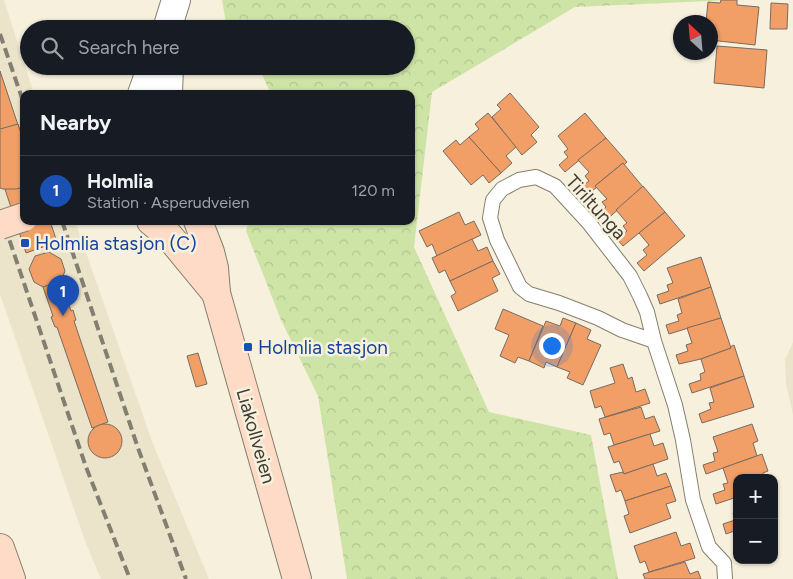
<!DOCTYPE html>
<html lang="en">
<head>
<meta charset="utf-8">
<style>
	:root { --surface:#171b24; --page:#20242c; --text:#f1f3f6; --muted:#9ea1a6; --line:#363941; --accent:#2563eb }
	body { margin:0; font-family:Figtree,sans-serif; background:var(--page); color:var(--text) }
	.controls { position:absolute; right:15px; bottom:15px; display:grid; overflow:hidden; border-radius:10px; box-shadow:0 1px 4px #0004 }
	.controls button { width:45px; height:45px; display:grid; place-items:center; padding:0; border:0; border-bottom:1px solid var(--line); background:var(--surface); color:var(--text); font:25px sans-serif }
	.compass { position:absolute; left:673px; top:15px; width:45px; height:45px; border-radius:50%; background:var(--surface); box-shadow:0 1px 4px #0004; rotate:334deg }
	.you { position:absolute; left:551px; top:345px; width:18px; height:18px; margin:-12px; border:4px solid #fff; border-radius:50%; background:#1a73e8; box-shadow:0 0 0 8px #1a73e833 }
	.badge { display:grid; place-items:center; width:32px; height:32px; border-radius:50%; background:var(--accent); color:#fff; font-size:16px; font-weight:700 }
	.pin { position:absolute; translate:-50% -41px; filter:drop-shadow(0 1px 2px #0008) }
	.pin::after { content:''; position:absolute; top:26px; width:18px; height:15px; background:inherit; clip-path:polygon(0 0,100% 0,50% 100%) }
	.list { margin:0; padding:0; list-style:none }
	h2 { display:flex; justify-content:space-between; align-items:center; height:65px; margin:0; padding:0 20px; font-size:21px }
	h2 small { font-size:16px; font-weight:400; color:var(--muted) }
	.list li { display:grid; grid-template-columns:32px 1fr auto; gap:15px; align-items:center; box-sizing:border-box; height:70px; padding:0 20px; border-top:1px solid var(--line) }
	.list b { display:block; font-size:19px; white-space:nowrap }
	.list p { margin:0; font-size:16px; white-space:nowrap; color:var(--muted) }
	.list em { font-size:16px; font-style:normal; color:var(--muted) }
	.icon { flex:none; width:28px; height:28px; fill:none; stroke:currentColor; stroke-width:2; stroke-linecap:round; stroke-linejoin:round }
	.map { position:relative; flex:none; width:793px; height:579px; overflow:hidden }
	.search { position:absolute; background:var(--surface); box-shadow:0 1px 4px #0004; left:20px; top:20px; width:395px; height:55px; display:flex; align-items:center; gap:12px; box-sizing:border-box; padding:0 18px; border-radius:28px; color:var(--muted); font-size:19px }
	.panel { position:absolute; background:var(--surface); box-shadow:0 1px 4px #0004; left:20px; top:90px; width:395px; height:135px; border-radius:10px }
	.map>svg:first-child { display:block }
	.built { fill:#ece4ca }
	.forest { fill:url(#forest-crowns) }
	.building { fill:#f19f66; stroke:#7a6b60 }
	.lines { fill:none; stroke-linecap:round; stroke-linejoin:round }
	.lane-casing { stroke:#847f6e; stroke-width:16 }
	.street-casing { stroke:#847f6e; stroke-width:30 }
	.secondary-casing { stroke:#847f6e; stroke-width:30 }
	.lane { stroke:#fff; stroke-width:14 }
	.street { stroke:#fff; stroke-width:28 }
	.secondary { stroke:#fedbc6; stroke-width:28 }
	.rail { stroke:#827f72; stroke-width:4; stroke-dasharray:10 5; stroke-linecap:butt }
	.secondary-bridge-casing { stroke:#847f6e; stroke-width:30; stroke-linecap:butt }
	.secondary-bridge { stroke:#fedbc6; stroke-width:28 }
	.transit-dot { fill:#1a4fb4; stroke:#f6f0dd; stroke-width:2 }
	.labels { text-anchor:middle; dominant-baseline:central; stroke-width:5; stroke-linejoin:round; paint-order:stroke }
	.street-label { font-size:19px; fill:#3e3c34; stroke:#f6f0dd }
	.transit-label { font-size:19px; fill:#164399; stroke:#f6f0dd; text-anchor:start }
</style>
</head>
<body>
<div class="map">
<svg width="793" height="579" viewBox="0 0 793 579">
	<defs>
		<pattern id="forest-crowns" width="20" height="18" patternUnits="userSpaceOnUse" patternTransform="scale(1.25)"><rect width="20" height="18" fill="#cee4a6"/><path d="M2 6a3 3 0 1 1 6 0M12 15a3 3 0 1 1 6 0" fill="none" stroke="#b2c490"/></pattern>
	</defs>
	<rect width="100%" height="100%" fill="#f6f0dd"/>
	<g class="built">
		<polygon points="0,0 4,0 34,94 24,94 24,221 75,221 153,444 209,579 101,579 85,541 0,294"/>
		<polygon points="793,342 793,415 786,384 785,360"/>
	</g>
	<polygon class="forest" points="222,0 731,0 575,7 432,92 414,247 489,412 591,435 618,579 347,579 318,396 281,320 246,231 249,221 411,221 411,94 271,94 258,66 406,66 406,29 227,29"/>
	<g class="building">
		<polygon points="721,0 737,0 737,5 759,7 755,45 710,40 710,22 706,22 708,2 720,3"/>
		<polygon points="771,3 788,4 787,29 770,29"/>
		<polygon points="717,46 767,50 764,88 714,83"/>
		<polygon points="0,71 24,143 24,221 50,221 57,242 26,253 0,174"/>
		<polygon points="510,93 539,127 531,135 537,142 522,155 492,117 501,109 497,105"/>
		<polygon points="488,113 516,147 506,156 512,163 501,173 469,137 479,129 475,124"/>
		<polygon points="585,113 606,138 565,172 559,165 568,157 564,152 568,149 558,136"/>
		<polygon points="18,124 24,143 24,187 16,189 3,189 0,188 0,129"/>
		<polygon points="469,137 501,173 489,183 483,175 471,185 443,151 456,140 460,145"/>
		<polygon points="606,138 627,162 624,165 623,163 595,186 597,187 586,196 579,189 589,181 585,176 589,172 578,160"/>
		<polygon points="623,163 643,187 603,223 596,216 606,207 602,202 607,199 595,186"/>
		<polygon points="643,186 665,212 623,246 617,239 627,231 623,226 627,223 616,210"/>
		<polygon points="459,212 465,225 474,221 481,235 437,256 432,244 427,247 419,231"/>
		<polygon points="665,212 685,236 644,271 637,263 647,255 643,250 649,245 639,233"/>
		<polygon points="472,239 478,251 487,247 493,261 450,281 445,270 439,273 432,258"/>
		<polygon points="49,252 61,259 65,271 61,281 43,287 34,282 29,269 35,256"/>
		<polygon points="701,257 711,287 660,304 657,295 669,291 667,285 673,283 667,268"/>
		<polygon points="493,261 500,274 492,278 498,291 458,311 451,296 456,293 450,281"/>
		<polygon points="61,281 71,311 73,310 76,320 74,321 108,422 92,428 57,327 55,327 51,317 53,316 43,287"/>
		<polygon points="711,287 721,318 669,334 666,325 679,321 677,315 682,313 678,299"/>
		<polygon points="503,309 543,326 529,361 518,357 515,363 500,356 509,335 495,329"/>
		<polygon points="563,318 576,323 557,367 546,362 544,368 529,361 546,321 560,326"/>
		<polygon points="721,318 731,348 701,359 679,364 676,355 688,351 686,345 692,343 687,328"/>
		<polygon points="576,323 591,330 587,339 601,345 583,385 567,378 570,372 557,367"/>
		<polygon points="734,345 744,376 692,393 689,384 701,380 700,374 705,372 701,359 731,348 730,347"/>
		<polygon points="198,353 207,384 196,387 187,356"/>
		<polygon points="623,364 628,379 632,377 636,392 645,389 650,403 605,417 601,406 595,408 590,391 615,383 610,368"/>
		<polygon points="744,376 754,407 702,423 699,414 711,409 709,403 714,402 710,388"/>
		<polygon points="641,407 645,419 654,416 660,431 614,445 610,433 604,435 599,419"/>
		<polygon points="752,424 758,441 753,443 757,456 706,474 703,465 715,461 713,453 718,452 713,437"/>
		<circle cx="105" cy="441" r="17"/>
		<polygon points="650,434 654,446 663,443 668,459 624,474 619,461 614,463 608,447"/>
		<polygon points="762,454 768,471 763,473 764,478 737,478 737,497 716,504 713,494 725,490 723,484 728,483 723,468"/>
		<polygon points="653,464 657,476 666,473 671,486 625,501 621,490 616,492 610,475 623,472 624,474"/>
		<polygon points="671,486 676,501 666,504 671,518 630,533 624,516 629,514 625,501"/>
		<polygon points="737,511 737,530 726,534 723,524 735,520 733,513"/>
		<polygon points="676,532 681,546 690,543 695,558 649,572 645,561 640,563 634,546"/>
		<polygon points="685,562 690,574 698,571 701,579 645,579 643,574"/>
	</g>
	<g class="lines">
		<g class="lane-casing">
			<polyline id="lane" points="654,341 622,330 598,318 559,303 529,294 520,287 497,240 490,218 493,200 502,189 519,180 536,177 555,186 589,223 630,276 640,296 647,312 654,341 675,405 683,440 693,500 709,547 724,563 725,579"/>
		</g>
		<g class="street-casing">
			<g id="street">
				<polyline points="167,29 176,0"/>
				<polyline points="142,94 152,66"/>
				<polyline points="168,94 169,66"/>
			</g>
		</g>
		<g class="secondary-casing">
			<g id="secondary">
				<polyline points="151,221 169,236 216,293"/>
				<polyline points="198,221 210,252 214,268 216,293 297,579"/>
				<polyline points="0,548 11,579"/>
			</g>
		</g>
		<use href="#lane" class="lane"/>
		<use href="#street" class="street"/>
		<use href="#secondary" class="secondary"/>
		<g class="rail">
			<polyline points="0,34 24,104"/>
			<polyline points="0,212 86,467 130,579"/>
			<polyline points="62,221 138,448 186,579"/>
		</g>
		<g class="secondary-bridge-casing">
			<polyline id="secondary-bridge" points="0,225 24,217"/>
		</g>
		<use href="#secondary-bridge" class="secondary-bridge"/>
	</g>
	<g class="transit-dot">
		<rect x="20" y="238" width="10" height="10" rx="2.5"/>
		<rect x="243" y="342" width="10" height="10" rx="2.5"/>
	</g>
	<g class="labels">
		<g class="street-label">
			<text transform="translate(596 207) rotate(48)">Tiriltunga</text>
			<text transform="translate(256 436) rotate(74)">Liakollveien</text>
		</g>
		<g class="transit-label">
			<text x="35" y="243">Holmlia stasjon (C)</text>
			<text x="258" y="347">Holmlia stasjon</text>
		</g>
	</g>
</svg>
<div class="controls">
<button>+</button>
<button>−</button>
</div>
<svg class="compass" viewBox="-18 -18 36 36"><path d="M0-13l5 13h-10z" fill="#e53935"/><path d="M0 13l5-13h-10z" fill="#9ea1a6"/></svg>
<div class="you"></div>
<div class="pin badge" style="left:63px;top:316px;background:#1a4fb4">1</div>
<div class="search"><svg class="icon" aria-label="search" viewBox="0 0 24 24"><circle cx="10" cy="10" r="6"/><path d="M15 15l6 6"/></svg>Search here</div>
<section class="panel">
<h2>Nearby<small></small></h2>
<ul class="list">
<li><span class="badge" style="background:#1a4fb4">1</span><div><b>Holmlia</b><p>Station · Asperudveien</p></div><em>120 m</em></li>
</ul>
</section>
</div>
</body>
</html>
